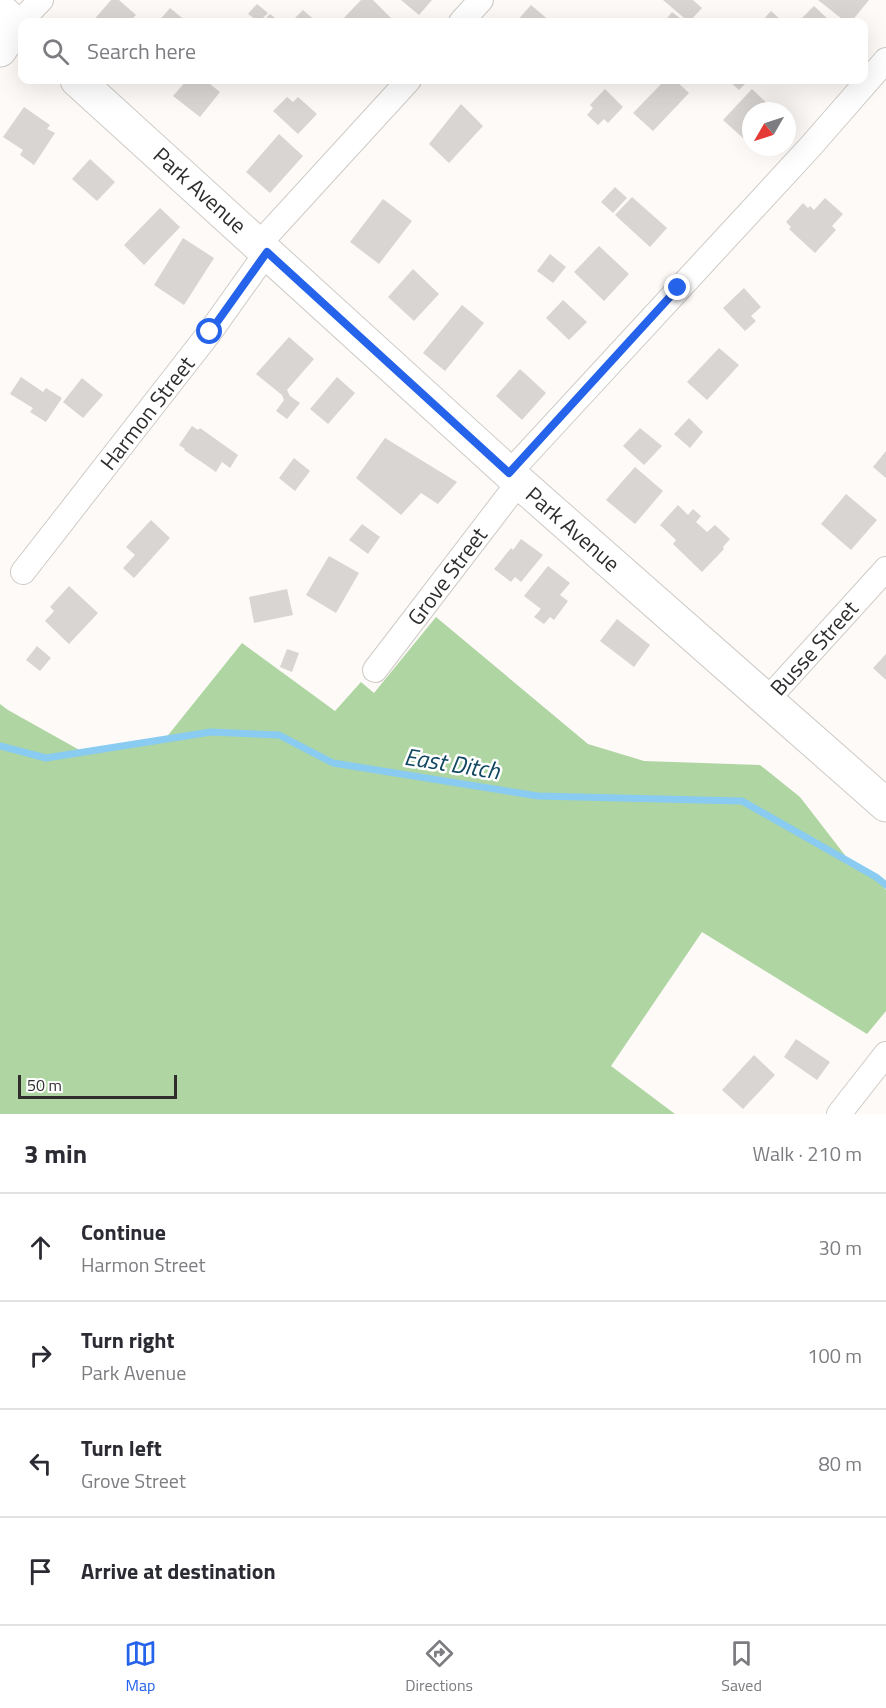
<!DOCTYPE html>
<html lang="en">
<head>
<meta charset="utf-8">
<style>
	:root { --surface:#fff; --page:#f7f7f7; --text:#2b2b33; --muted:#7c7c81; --line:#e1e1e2; --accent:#2563eb }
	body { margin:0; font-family:"Titillium Web",sans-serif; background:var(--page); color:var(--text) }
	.compass { position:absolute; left:742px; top:102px; width:54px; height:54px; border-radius:50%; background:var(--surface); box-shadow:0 6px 24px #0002; rotate:231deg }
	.scale { position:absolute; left:18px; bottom:15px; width:159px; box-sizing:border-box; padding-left:6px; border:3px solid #2f2e2d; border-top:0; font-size:16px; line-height:21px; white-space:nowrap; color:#2f2e2d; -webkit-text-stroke:4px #fff; paint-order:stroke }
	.stop { position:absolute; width:18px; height:18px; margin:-14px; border:4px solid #2563eb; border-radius:50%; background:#fff }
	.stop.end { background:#2563eb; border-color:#fff; box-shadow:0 2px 6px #0008 }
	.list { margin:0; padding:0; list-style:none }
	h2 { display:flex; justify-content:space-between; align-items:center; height:78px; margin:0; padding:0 24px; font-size:26px }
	h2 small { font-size:20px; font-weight:400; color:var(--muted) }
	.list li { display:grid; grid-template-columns:39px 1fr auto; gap:18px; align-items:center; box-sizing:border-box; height:108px; padding:0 24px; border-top:2px solid var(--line) }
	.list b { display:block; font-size:22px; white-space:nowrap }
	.list p { margin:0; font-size:20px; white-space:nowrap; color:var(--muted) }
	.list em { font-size:20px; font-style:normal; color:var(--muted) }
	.icon { flex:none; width:33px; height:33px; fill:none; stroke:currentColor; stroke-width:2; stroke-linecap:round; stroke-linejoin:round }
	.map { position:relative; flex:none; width:886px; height:1114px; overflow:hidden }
	.search { position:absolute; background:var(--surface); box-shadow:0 6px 24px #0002; left:18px; right:18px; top:18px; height:66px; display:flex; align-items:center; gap:15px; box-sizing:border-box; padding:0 21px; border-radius:12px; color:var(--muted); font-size:22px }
	.sheet { height:510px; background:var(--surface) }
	nav { display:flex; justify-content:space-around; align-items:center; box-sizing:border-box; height:84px; border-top:2px solid var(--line); background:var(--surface); font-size:16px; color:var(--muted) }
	nav a { display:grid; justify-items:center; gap:3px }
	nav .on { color:var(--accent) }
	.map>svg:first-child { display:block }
	.green { fill:#aed5a2 }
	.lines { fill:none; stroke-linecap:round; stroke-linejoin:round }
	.stream { stroke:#89cbf1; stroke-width:7 }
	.building { fill:#d9d5d2 }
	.street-casing { stroke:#cecbc7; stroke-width:26 }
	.secondary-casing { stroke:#cecbc7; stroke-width:35 }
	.street { stroke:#fff; stroke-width:24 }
	.secondary { stroke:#fff; stroke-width:33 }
	.route { stroke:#2563eb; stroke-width:8 }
	.labels { text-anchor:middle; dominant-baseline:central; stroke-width:5; stroke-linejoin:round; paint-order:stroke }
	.street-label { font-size:22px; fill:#2f2e2d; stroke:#fff }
	.water-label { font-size:24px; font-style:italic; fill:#114760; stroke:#fff }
</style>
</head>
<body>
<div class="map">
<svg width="886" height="1114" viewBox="0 0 886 1114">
	<rect width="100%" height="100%" fill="#fefaf7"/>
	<polygon class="green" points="436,617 588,744 644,761 760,765 800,797 851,863 876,877 886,890 886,1011 867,1034 702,932 611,1066 675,1114 0,1114 0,704 8,710 83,752 165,739 242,643 335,711 361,682 374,693"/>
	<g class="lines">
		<polyline class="stream" points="0,746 46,758 211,732 279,735 333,763 538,796 742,801 876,877 886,885"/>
	</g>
	<g class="building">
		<polygon points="111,0 119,0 136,15 129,22 92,22"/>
		<polygon points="361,0 373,0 395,22 344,22 342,20"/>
		<polygon points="401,0 432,0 419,15"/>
		<polygon points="663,0 693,0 702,8 689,22"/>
		<polygon points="818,0 869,0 851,22 846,22"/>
		<polygon points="257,4 268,13 259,22 248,14"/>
		<polygon points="531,5 551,22 516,22"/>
		<polygon points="814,6 831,22 798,22"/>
		<polygon points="170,8 187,22 158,22"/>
		<polygon points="303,10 317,22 291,22"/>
		<polygon points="771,11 783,22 761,22"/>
		<polygon points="672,12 685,22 664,22"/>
		<polygon points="270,14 280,22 262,22"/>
		<polygon points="187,80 205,80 220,92 200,117 173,96"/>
		<polygon points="665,80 675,80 689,93 653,131 633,113"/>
		<polygon points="728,80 749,80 739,90"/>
		<polygon points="605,89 623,107 608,123 604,119 598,125 587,115 593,108 590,105"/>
		<polygon points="752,89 775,111 751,111 751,130 743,138 723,120"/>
		<polygon points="287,97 293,102 298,97 317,114 298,134 273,111"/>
		<polygon points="461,104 483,126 449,163 429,144"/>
		<polygon points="24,107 50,125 47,129 55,133 34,165 20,155 23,150 3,137"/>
		<polygon points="279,134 303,156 270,193 246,172"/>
		<polygon points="90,159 115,182 97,201 72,179"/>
		<polygon points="615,187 627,198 613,213 601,202"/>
		<polygon points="632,197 667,228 650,247 615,215"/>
		<polygon points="825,198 843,214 832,226 836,230 815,253 789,229 791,227 786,222 803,203 808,208 810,206 814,210"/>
		<polygon points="383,199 412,221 379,264 350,242"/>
		<polygon points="160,208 180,227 144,265 124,245"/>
		<polygon points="183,238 214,258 184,305 154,285"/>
		<polygon points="599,246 629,274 604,301 574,272"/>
		<polygon points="550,254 566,267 553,283 537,271"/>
		<polygon points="413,269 439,294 414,321 388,297"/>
		<polygon points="744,288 761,307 751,316 756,321 745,331 723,308"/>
		<polygon points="563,300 587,322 569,340 546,318"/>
		<polygon points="462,305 484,323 445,371 423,353"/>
		<polygon points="289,337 314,359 287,390 290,396 300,403 287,419 276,411 284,400 282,395 256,374"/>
		<polygon points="719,348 739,365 707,400 687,382"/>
		<polygon points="520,369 546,393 522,420 496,396"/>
		<polygon points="21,377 43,392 46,388 62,398 46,422 30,412 33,408 10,394"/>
		<polygon points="337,377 355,393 328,424 310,409"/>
		<polygon points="82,378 103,395 83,418 63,402"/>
		<polygon points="689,418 703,432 690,448 674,434"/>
		<polygon points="192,426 198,430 200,428 238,455 230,468 222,462 216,472 184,450 185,449 179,445"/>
		<polygon points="640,428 662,446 644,465 623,446"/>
		<polygon points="385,438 457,482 438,504 421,493 401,515 356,478"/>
		<polygon points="886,451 886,478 873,467"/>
		<polygon points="294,458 310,471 295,491 279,478"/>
		<polygon points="635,467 663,491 635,524 606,500"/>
		<polygon points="846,494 877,520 851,550 821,524"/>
		<polygon points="678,505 688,515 693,509 701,516 696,522 707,532 715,525 730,539 723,547 724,549 702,572 673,544 676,540 660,525"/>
		<polygon points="151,520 170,538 134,578 123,568 135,555 126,547"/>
		<polygon points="362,524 380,537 368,554 349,540"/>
		<polygon points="521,539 543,555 521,582 515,577 511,582 494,569 511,548 513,550"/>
		<polygon points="329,556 359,573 336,613 306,595"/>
		<polygon points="548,566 570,583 560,595 568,601 554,620 550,617 544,624 534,617 541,609 524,596"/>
		<polygon points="69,586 98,613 69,644 45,621 54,611 50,607"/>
		<polygon points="287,589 293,615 254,623 249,597"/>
		<polygon points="617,619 650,645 634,667 600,641"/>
		<polygon points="37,646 51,658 40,671 26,660"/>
		<polygon points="287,649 299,653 292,672 280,667"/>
		<polygon points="886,654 886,680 873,668"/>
		<polygon points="796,1039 830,1062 817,1080 784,1057"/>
		<polygon points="754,1055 775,1075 743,1109 722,1090"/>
	</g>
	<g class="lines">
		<g class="street-casing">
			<g id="street">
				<polyline points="461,22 481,0"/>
				<polyline points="17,25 41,0"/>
				<polyline points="259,244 409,80"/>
				<polyline points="509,473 810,147 886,60"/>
				<polyline points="23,572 210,332 267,252"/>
				<polyline points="375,670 519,482"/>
				<polyline points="767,700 886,569"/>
				<polyline points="839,1114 886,1054"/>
			</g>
		</g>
		<g class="secondary-casing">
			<g id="secondary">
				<polyline points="0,10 22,30"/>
				<polyline points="0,50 17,25"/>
				<polyline points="77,80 519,482 886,805"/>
			</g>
		</g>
		<use href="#street" class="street"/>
		<use href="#secondary" class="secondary"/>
	</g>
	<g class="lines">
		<polyline class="route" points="210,332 267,252 509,473 678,288"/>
	</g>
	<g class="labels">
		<g class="street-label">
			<text transform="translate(200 190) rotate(42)">Park Avenue</text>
			<text transform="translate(147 413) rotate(-52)">Harmon Street</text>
			<text transform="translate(573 529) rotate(41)">Park Avenue</text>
			<text transform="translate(447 576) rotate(-53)">Grove Street</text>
			<text transform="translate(814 648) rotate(-48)">Busse Street</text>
		</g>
		<g class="water-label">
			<text transform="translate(452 763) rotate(9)">East Ditch</text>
		</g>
	</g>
</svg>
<svg class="compass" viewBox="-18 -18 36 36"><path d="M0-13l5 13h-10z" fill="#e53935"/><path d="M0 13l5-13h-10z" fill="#7c7c81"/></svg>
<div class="scale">50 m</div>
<div class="stop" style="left:210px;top:332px"></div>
<div class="stop end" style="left:678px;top:288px"></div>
<div class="search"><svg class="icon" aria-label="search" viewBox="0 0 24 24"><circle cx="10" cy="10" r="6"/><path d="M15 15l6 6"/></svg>Search here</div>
</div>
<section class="sheet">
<h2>3 min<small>Walk · 210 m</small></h2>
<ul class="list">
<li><svg class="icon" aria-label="ahead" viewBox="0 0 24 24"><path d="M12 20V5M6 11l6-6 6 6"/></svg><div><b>Continue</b><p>Harmon Street</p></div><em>30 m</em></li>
<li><svg class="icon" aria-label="right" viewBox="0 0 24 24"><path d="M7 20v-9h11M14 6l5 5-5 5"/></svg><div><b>Turn right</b><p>Park Avenue</p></div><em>100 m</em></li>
<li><svg class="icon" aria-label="left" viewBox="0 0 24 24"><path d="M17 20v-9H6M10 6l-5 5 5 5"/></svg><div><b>Turn left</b><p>Grove Street</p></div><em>80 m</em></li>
<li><svg class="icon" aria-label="arrive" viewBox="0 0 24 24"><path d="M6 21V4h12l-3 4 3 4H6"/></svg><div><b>Arrive at destination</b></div></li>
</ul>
</section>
<nav>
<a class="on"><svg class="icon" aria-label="map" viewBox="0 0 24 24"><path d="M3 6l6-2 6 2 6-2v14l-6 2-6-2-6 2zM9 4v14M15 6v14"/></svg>Map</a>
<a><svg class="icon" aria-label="directions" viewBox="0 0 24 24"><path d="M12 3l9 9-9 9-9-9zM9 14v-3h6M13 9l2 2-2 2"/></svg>Directions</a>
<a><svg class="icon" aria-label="saved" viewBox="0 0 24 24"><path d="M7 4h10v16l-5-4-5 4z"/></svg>Saved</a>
</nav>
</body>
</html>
